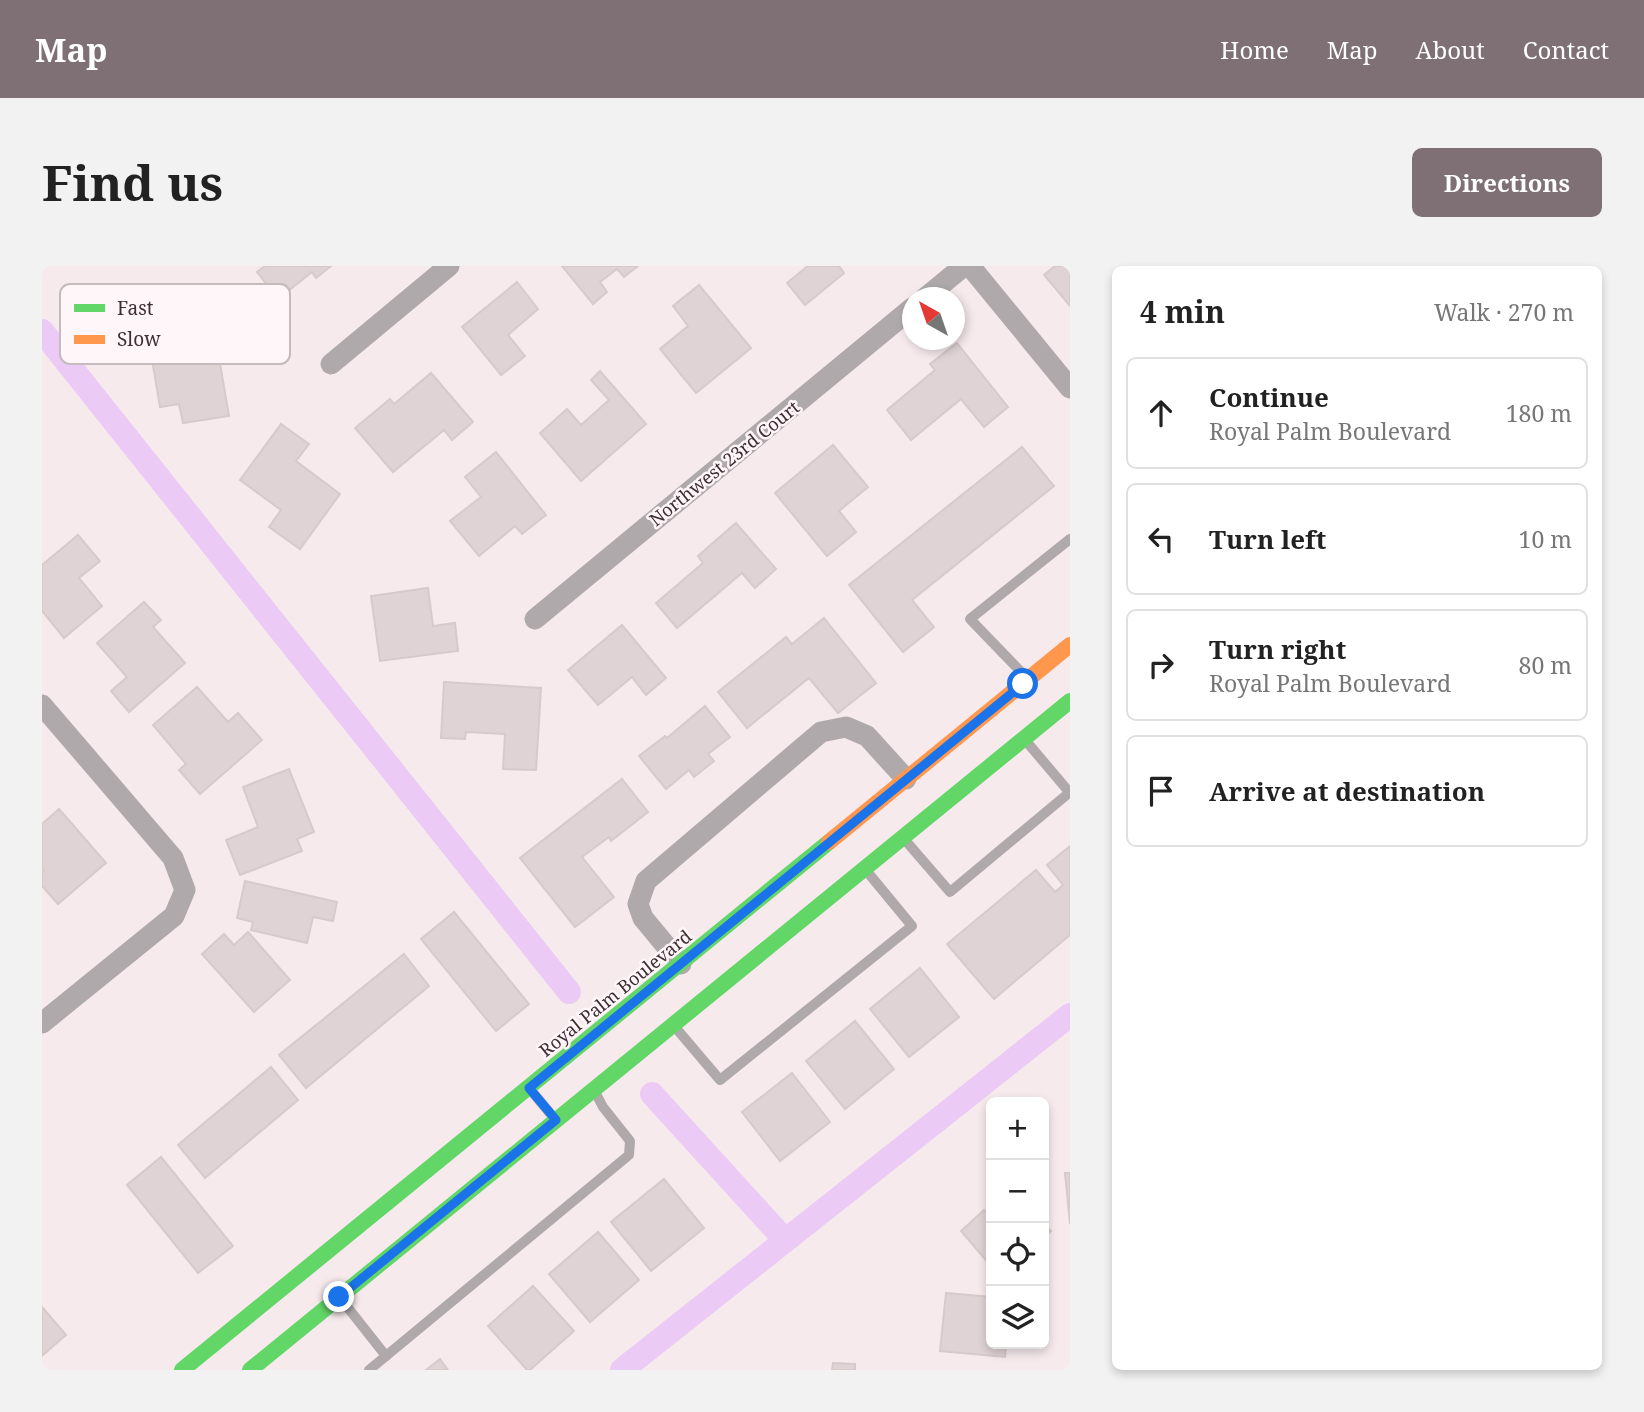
<!DOCTYPE html>
<html lang="en">
<head>
<meta charset="utf-8">
<style>
	:root { --surface:#fff; --page:#f2f2f2; --text:#222; --muted:#767676; --line:#e0e0e0; --accent:#7e7075 }
	body { margin:0; font-family:"Noto Serif",serif; background:var(--page); color:var(--text) }
	.controls { position:absolute; right:21px; bottom:21px; display:grid; overflow:hidden; border-radius:10px; box-shadow:0 4px 10px #0003 }
	.controls button { width:63px; height:63px; display:grid; place-items:center; padding:0; border:0; border-bottom:2px solid var(--line); background:var(--surface); color:var(--text); font:35px sans-serif }
	.compass { position:absolute; left:860px; top:21px; width:63px; height:63px; border-radius:50%; background:var(--surface); box-shadow:0 4px 10px #0003; rotate:320deg }
	.stop { position:absolute; width:21px; height:21px; margin:-16px; border:5px solid #1a73e8; border-radius:50%; background:#fff }
	.stop.end { background:#1a73e8; border-color:#fff; box-shadow:0 2px 7px #0008 }
	.list { margin:0; padding:0; list-style:none }
	h2 { display:flex; justify-content:space-between; align-items:center; height:91px; margin:0; padding:0 28px; font-size:30px }
	h2 small { font-size:23px; font-weight:400; color:var(--muted) }
	.list li { display:grid; grid-template-columns:46px 1fr auto; gap:21px; align-items:center; box-sizing:border-box; height:112px; margin:0 14px 14px; padding:0 14px; border:2px solid var(--line); border-radius:10px }
	.list b { display:block; font-size:26px; white-space:nowrap }
	.list p { margin:0; font-size:23px; white-space:nowrap; color:var(--muted) }
	.list em { font-size:23px; font-style:normal; color:var(--muted) }
	.icon { flex:none; width:38px; height:38px; fill:none; stroke:currentColor; stroke-width:2; stroke-linecap:round; stroke-linejoin:round }
	.map { position:relative; flex:none; width:1028px; height:1104px; overflow:hidden; border-radius:10px }
	header { display:flex; align-items:center; gap:42px; box-sizing:border-box; height:98px; padding:0 35px; background:var(--accent); color:#fff }
	header strong { font-size:33px }
	nav { display:flex; gap:38px; margin-inline-start:auto; font-size:24px }
	.intro { display:flex; align-items:center; justify-content:space-between; box-sizing:border-box; height:168px; padding:0 42px }
	h1 { margin:0; font-size:49px }
	.button { padding:18px 32px; border-radius:10px; background:var(--accent); color:#fff; font-size:24px; font-weight:700 }
	main { display:flex; gap:42px; padding:0 42px }
	aside { flex:1; background:var(--surface); border-radius:10px; box-shadow:0 4px 10px #0003 }
	.map>svg:first-child { display:block }
	.lines { fill:none; stroke-linecap:round; stroke-linejoin:round }
	.canal { stroke:#ebcbf5; stroke-width:24 }
	.building { fill:#e0d3d5; stroke:#d7cacb; stroke-width:2 }
	.lane { stroke:#afa9ac; stroke-width:10 }
	.street { stroke:#afa9ac; stroke-width:21 }
	.fast { stroke:#63d668; stroke-width:16 }
	.slow { stroke:#ff974d; stroke-width:16 }
	.route { stroke:#1a73e8; stroke-width:9 }
	.labels { text-anchor:middle; dominant-baseline:central; stroke-width:5; stroke-linejoin:round; paint-order:stroke }
	.street-label { font-size:18px; fill:#3e2f34; stroke:#fff6f9 }
	.key { fill:#fff6f9; stroke:#c5babe; stroke-width:2 }
	.key-label { font-size:19px; fill:#3e2f34 }
</style>
</head>
<body>
<header>
<strong>Map</strong>
<nav><a>Home</a><a>Map</a><a>About</a><a>Contact</a></nav>
</header>
<div class="intro"><h1>Find us</h1><a class="button">Directions</a></div>
<main>
<div class="map">
<svg width="1028" height="1104" viewBox="0 0 1028 1104">
	<rect width="100%" height="100%" fill="#f6eaed"/>
	<g class="lines">
		<g class="canal">
			<polyline points="0,65 527,726"/>
			<polyline points="610,828 743,974"/>
			<polyline points="580,1104 1028,749"/>
		</g>
	</g>
	<g class="building">
		<polygon points="223,0 289,0 274,12 270,6 236,33 215,6"/>
		<polygon points="520,0 596,0 582,11 575,3 558,16 565,26 551,38"/>
		<polygon points="766,0 797,0 802,7 763,39 745,17"/>
		<polygon points="1013,0 1028,0 1028,40 1002,9"/>
		<polygon points="475,16 496,43 466,69 483,90 459,109 420,61"/>
		<polygon points="657,19 709,82 654,127 618,83 646,60 631,40"/>
		<polygon points="176,57 180,80 175,80 187,150 141,157 137,138 118,141 106,69"/>
		<polygon points="915,77 966,141 942,161 919,133 869,174 845,144 893,104 888,98"/>
		<polygon points="558,105 604,158 539,215 498,167 525,143 539,159 567,134 549,114"/>
		<polygon points="389,107 431,156 410,174 402,164 351,206 313,162 348,133 352,138"/>
		<polygon points="239,158 267,178 254,195 298,228 258,283 227,261 239,244 198,214"/>
		<polygon points="791,179 826,221 797,245 814,266 785,290 733,227"/>
		<polygon points="980,181 1012,220 870,334 892,361 861,386 807,319"/>
		<polygon points="454,186 504,249 480,268 473,260 437,290 408,255 439,231 423,211"/>
		<polygon points="694,257 734,303 713,322 700,307 635,362 614,337 661,297 656,290"/>
		<polygon points="36,269 58,295 37,312 60,340 22,372 0,345 0,299"/>
		<polygon points="386,322 391,360 413,357 416,385 338,395 329,330"/>
		<polygon points="102,336 119,354 111,361 143,397 87,446 69,425 85,411 55,377"/>
		<polygon points="782,352 834,417 796,447 767,412 705,462 676,426 744,371 750,378"/>
		<polygon points="580,359 624,412 604,429 590,411 556,439 526,404"/>
		<polygon points="402,416 499,422 494,504 461,503 463,468 424,466 423,473 399,472"/>
		<polygon points="155,421 186,456 196,447 220,474 158,528 137,504 144,498 111,459"/>
		<polygon points="663,440 688,471 666,488 672,495 652,511 647,504 624,523 597,490 623,470 625,472"/>
		<polygon points="247,503 272,566 255,573 260,585 198,609 184,574 216,561 201,521"/>
		<polygon points="580,513 606,546 569,575 567,571 540,591 572,631 533,661 478,592"/>
		<polygon points="17,543 64,597 16,638 0,620 0,607 2,605 0,602 0,558"/>
		<polygon points="1028,580 1028,669 952,733 905,678 994,604 1013,626 1021,619 1005,599"/>
		<polygon points="203,615 295,636 291,655 271,651 265,677 209,664 211,656 195,652"/>
		<polygon points="412,646 487,738 454,765 379,673"/>
		<polygon points="206,666 248,714 212,746 160,688 182,668 192,679"/>
		<polygon points="362,688 387,720 264,822 237,789"/>
		<polygon points="878,702 917,751 867,791 828,743"/>
		<polygon points="813,755 852,803 803,843 764,795"/>
		<polygon points="229,801 256,834 163,912 136,879"/>
		<polygon points="750,807 788,856 738,895 700,846"/>
		<polygon points="119,891 191,980 156,1007 85,919"/>
		<polygon points="1023,907 1028,907 1028,958"/>
		<polygon points="622,913 662,962 609,1005 569,956"/>
		<polygon points="942,944 949,952 949,1000 919,965"/>
		<polygon points="1002,958 1009,965 1002,972"/>
		<polygon points="556,966 597,1014 548,1056 507,1008"/>
		<polygon points="491,1020 532,1065 488,1104 485,1104 446,1060"/>
		<polygon points="904,1027 949,1031 949,1078 964,1078 963,1091 898,1085"/>
		<polygon points="0,1041 24,1069 0,1090"/>
		<polygon points="398,1093 406,1104 384,1104"/>
		<polygon points="791,1097 813,1098 813,1104 790,1104"/>
	</g>
	<g class="lines">
		<g class="lane">
			<polyline points="984,411 928,353 1028,273"/>
			<polyline points="984,475 1028,527"/>
			<polyline points="863,574 908,626 1028,526"/>
			<polyline points="633,761 678,814 870,660 823,603"/>
			<polyline points="487,822 512,852"/>
			<polyline points="299,1033 344,1090"/>
			<polyline points="327,1104 587,889 588,875 561,841 553,826"/>
		</g>
		<g class="street">
			<polyline points="928,0 1028,122"/>
			<polyline points="883,32 922,0"/>
			<polyline points="289,98 407,0"/>
			<polyline points="493,353 870,42"/>
			<polyline points="0,439 131,592 143,624 132,650 0,757"/>
			<polyline points="639,698 601,652 596,638 604,615 779,466 804,461 825,470 864,513"/>
		</g>
		<g class="fast">
			<polyline points="140,1104 787,576"/>
			<polyline points="208,1104 1028,435"/>
		</g>
		<polyline class="slow" points="787,576 1028,379"/>
	</g>
	<g class="lines">
		<polyline class="route" points="297,1031 514,854 487,822 981,418"/>
	</g>
	<g class="labels">
		<g class="street-label">
			<text transform="translate(682 197) rotate(-39)">Northwest 23rd Court</text>
			<text transform="translate(573 727) rotate(-39)">Royal Palm Boulevard</text>
		</g>
	</g>
	<rect x="18" y="18" width="230" height="80" rx="10" class="key"/>
	<rect x="32" y="38" width="31" height="8" fill="#63d668"/>
	<rect x="32" y="69" width="31" height="9" fill="#ff974d"/>
	<g class="key-label">
		<text x="75" y="49">Fast</text>
		<text x="75" y="80">Slow</text>
	</g>
</svg>
<div class="controls">
<button>+</button>
<button>−</button>
<button><svg class="icon" aria-label="locate" viewBox="0 0 24 24"><circle cx="12" cy="12" r="6"/><path d="M12 2v4M12 18v4M2 12h4M18 12h4"/></svg></button>
<button><svg class="icon" aria-label="layers" viewBox="0 0 24 24"><path d="M12 4l9 5-9 5-9-5zM3 14l9 5 9-5"/></svg></button>
</div>
<svg class="compass" viewBox="-18 -18 36 36"><path d="M0-13l5 13h-10z" fill="#e53935"/><path d="M0 13l5-13h-10z" fill="#767676"/></svg>
<div class="stop" style="left:981px;top:418px"></div>
<div class="stop end" style="left:297px;top:1031px"></div>
</div>
<aside>
<h2>4 min<small>Walk · 270 m</small></h2>
<ul class="list">
<li><svg class="icon" aria-label="ahead" viewBox="0 0 24 24"><path d="M12 20V5M6 11l6-6 6 6"/></svg><div><b>Continue</b><p>Royal Palm Boulevard</p></div><em>180 m</em></li>
<li><svg class="icon" aria-label="left" viewBox="0 0 24 24"><path d="M17 20v-9H6M10 6l-5 5 5 5"/></svg><div><b>Turn left</b></div><em>10 m</em></li>
<li><svg class="icon" aria-label="right" viewBox="0 0 24 24"><path d="M7 20v-9h11M14 6l5 5-5 5"/></svg><div><b>Turn right</b><p>Royal Palm Boulevard</p></div><em>80 m</em></li>
<li><svg class="icon" aria-label="arrive" viewBox="0 0 24 24"><path d="M6 21V4h12l-3 4 3 4H6"/></svg><div><b>Arrive at destination</b></div></li>
</ul>
</aside>
</main>
</body>
</html>
